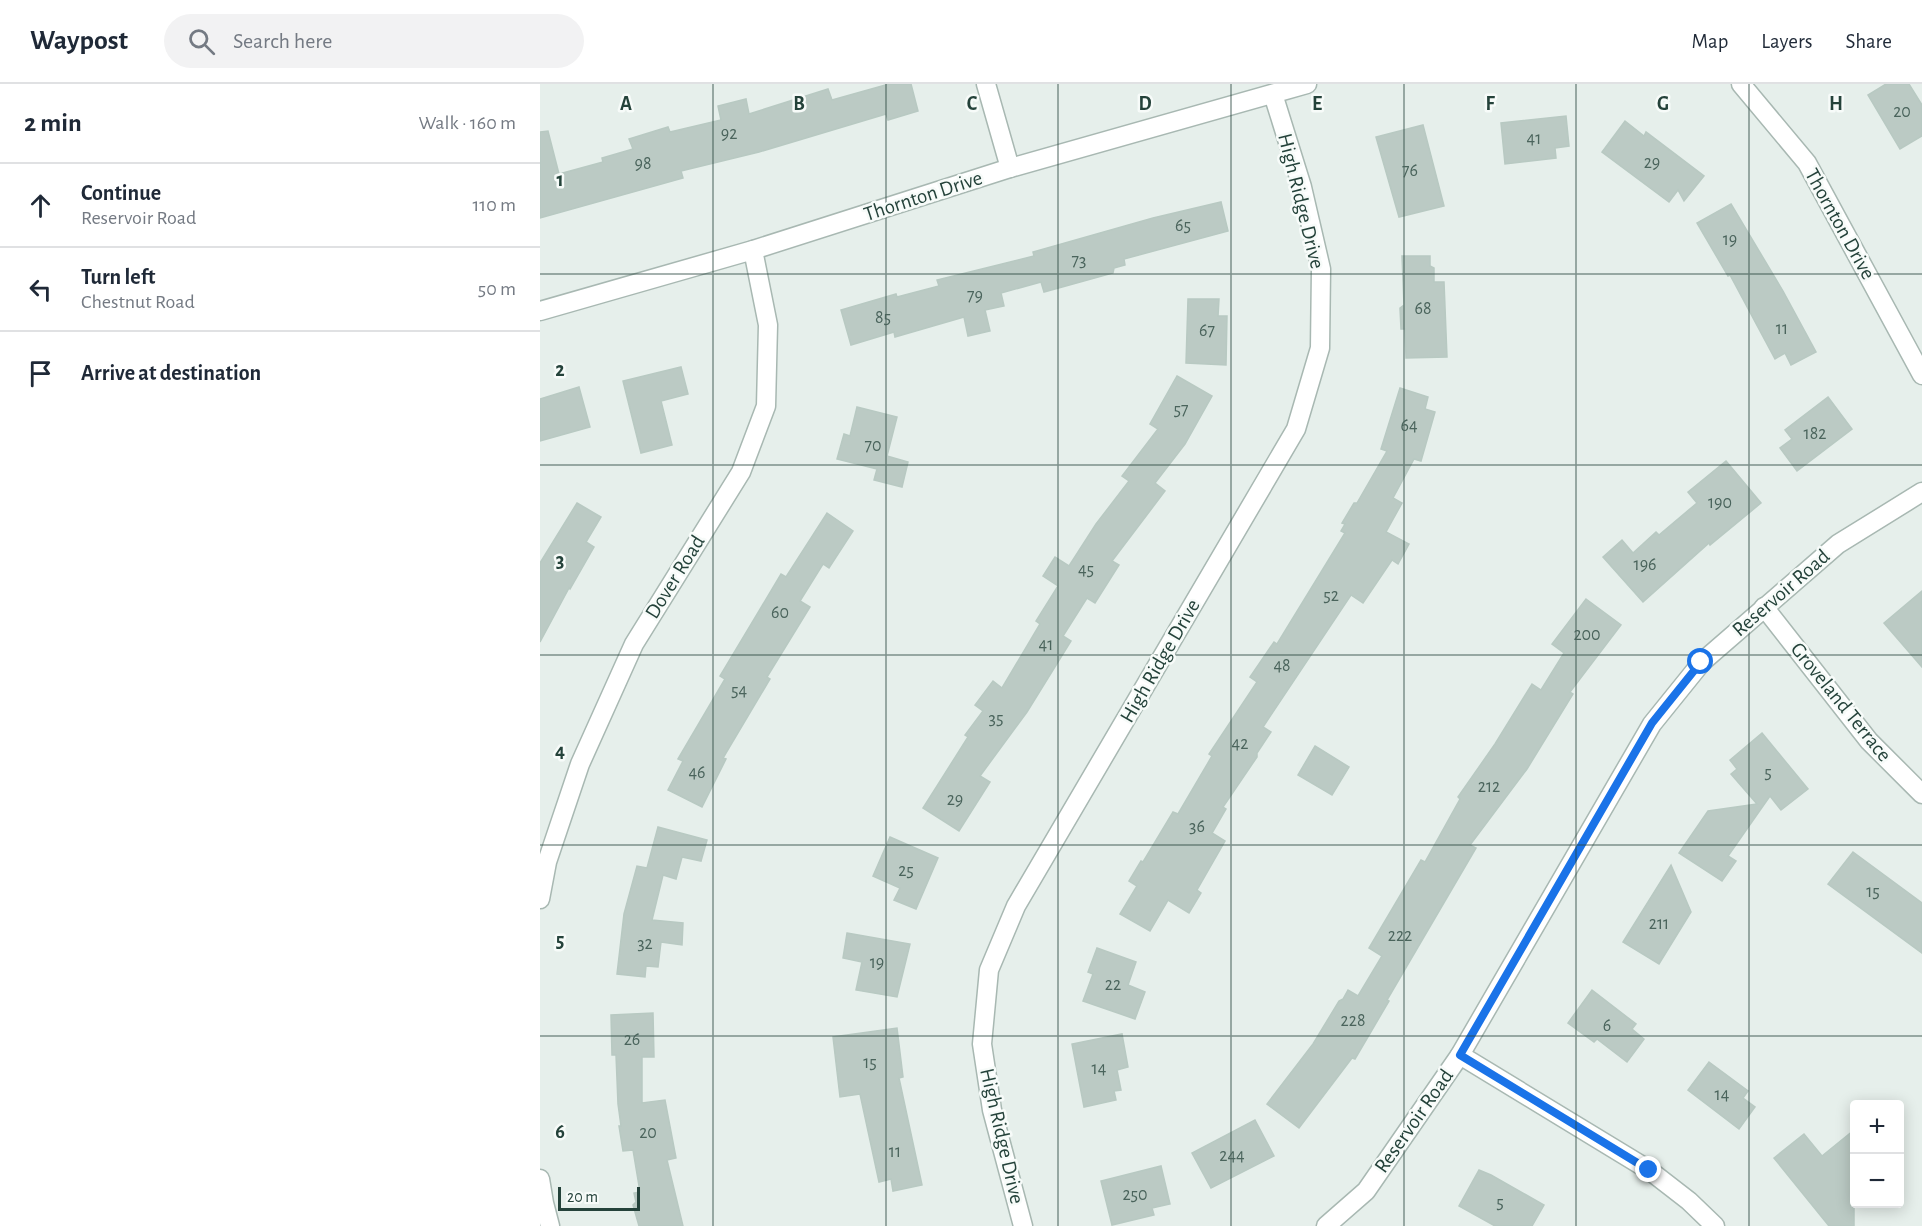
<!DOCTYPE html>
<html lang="en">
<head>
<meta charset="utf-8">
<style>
	:root { --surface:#fff; --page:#f2f2f3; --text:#1f2937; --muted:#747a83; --line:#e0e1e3 }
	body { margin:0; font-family:"Alegreya Sans",sans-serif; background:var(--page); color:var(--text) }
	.controls { position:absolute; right:18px; bottom:18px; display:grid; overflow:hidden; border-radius:6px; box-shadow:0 3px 15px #0003 }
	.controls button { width:54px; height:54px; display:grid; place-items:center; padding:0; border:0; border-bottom:2px solid var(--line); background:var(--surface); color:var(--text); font:30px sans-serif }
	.scale { position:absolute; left:18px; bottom:15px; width:82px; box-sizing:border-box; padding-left:6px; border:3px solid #24423a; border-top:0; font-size:16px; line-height:21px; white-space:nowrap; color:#24423a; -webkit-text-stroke:4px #f7fbf9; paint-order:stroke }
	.stop { position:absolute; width:18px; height:18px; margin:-14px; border:4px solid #1a73e8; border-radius:50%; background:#fff }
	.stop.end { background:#1a73e8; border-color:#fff; box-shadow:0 2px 6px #0008 }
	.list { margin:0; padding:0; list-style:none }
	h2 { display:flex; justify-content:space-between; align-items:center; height:78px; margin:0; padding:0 24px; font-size:26px }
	h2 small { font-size:20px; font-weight:400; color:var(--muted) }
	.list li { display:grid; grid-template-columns:39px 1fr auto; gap:18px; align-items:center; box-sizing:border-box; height:84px; padding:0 24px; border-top:2px solid var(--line) }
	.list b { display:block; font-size:22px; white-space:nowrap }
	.list p { margin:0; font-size:20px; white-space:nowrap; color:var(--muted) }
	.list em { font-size:20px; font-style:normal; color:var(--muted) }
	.icon { flex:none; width:33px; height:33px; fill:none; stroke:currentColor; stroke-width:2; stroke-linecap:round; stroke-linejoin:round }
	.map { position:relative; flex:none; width:1382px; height:1142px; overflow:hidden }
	header { display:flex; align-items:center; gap:36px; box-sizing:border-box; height:84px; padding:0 30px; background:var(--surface); border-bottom:2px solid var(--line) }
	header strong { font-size:28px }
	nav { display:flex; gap:33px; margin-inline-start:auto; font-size:21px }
	.search { width:420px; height:54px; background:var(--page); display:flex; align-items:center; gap:15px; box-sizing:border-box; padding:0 21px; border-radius:33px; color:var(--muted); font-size:22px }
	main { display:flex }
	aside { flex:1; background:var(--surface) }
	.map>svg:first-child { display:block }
	.building { fill:#bbcac4; stroke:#b8c9c2; stroke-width:1.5 }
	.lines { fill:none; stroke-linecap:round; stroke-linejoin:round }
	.street-casing { stroke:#a8b8b2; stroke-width:21 }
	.street { stroke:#fff; stroke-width:18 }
	.route { stroke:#1a73e8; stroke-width:8 }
	.grid { fill:none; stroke:#24423a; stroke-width:1.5; stroke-opacity:0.55 }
	.labels { text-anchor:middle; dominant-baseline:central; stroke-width:5; stroke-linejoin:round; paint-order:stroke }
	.number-label { font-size:18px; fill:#4a645c }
	.street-label { font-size:21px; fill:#24423a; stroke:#f7fbf9 }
	.grid-label { font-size:20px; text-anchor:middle; font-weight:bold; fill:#24423a; stroke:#f7fbf9; stroke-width:5; stroke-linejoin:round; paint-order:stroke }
</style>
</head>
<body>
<header>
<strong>Waypost</strong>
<div class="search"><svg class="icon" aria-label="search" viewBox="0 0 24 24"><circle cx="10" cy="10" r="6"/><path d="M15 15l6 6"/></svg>Search here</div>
<nav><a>Map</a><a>Layers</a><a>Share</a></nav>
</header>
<main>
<aside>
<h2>2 min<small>Walk · 160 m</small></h2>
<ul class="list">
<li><svg class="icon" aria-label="ahead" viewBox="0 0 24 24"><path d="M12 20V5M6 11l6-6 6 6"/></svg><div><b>Continue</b><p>Reservoir Road</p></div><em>110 m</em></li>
<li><svg class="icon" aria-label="left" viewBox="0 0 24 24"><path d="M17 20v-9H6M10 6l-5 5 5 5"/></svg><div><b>Turn left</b><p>Chestnut Road</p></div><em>50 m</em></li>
<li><svg class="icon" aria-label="arrive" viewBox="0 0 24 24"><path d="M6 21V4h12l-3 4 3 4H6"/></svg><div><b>Arrive at destination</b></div></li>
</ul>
</aside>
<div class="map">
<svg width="1382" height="1142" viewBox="0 0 1382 1142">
	<rect width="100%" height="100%" fill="#e6efeb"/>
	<g class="building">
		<polygon points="349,0 371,0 378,27 348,36 346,30 219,68 141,87 143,94 0,134 0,48 8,47 19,90 63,78 62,74 93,65 89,55 128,43 130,48 181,36 178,22 206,15 209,30 288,5 292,16"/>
		<polygon points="1346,0 1369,0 1382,21 1382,52 1360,65 1328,11"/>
		<polygon points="1026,32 1029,62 1015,64 1016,74 965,80 961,39"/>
		<polygon points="1085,37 1104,52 1106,48 1164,92 1144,117 1138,106 1129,118 1062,68"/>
		<polygon points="883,41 904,122 859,133 836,53"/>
		<polygon points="681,118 688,147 584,175 585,181 574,184 573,189 504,208 501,198 461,209 464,222 445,226 450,247 428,252 424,233 355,253 354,248 311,261 301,226 356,210 357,213 399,202 397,196 494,172 493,168 613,134"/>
		<polygon points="1191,120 1243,207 1276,268 1251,281 1245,269 1235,275 1190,191 1188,192 1157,139"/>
		<polygon points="862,172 890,172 890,182 894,184 894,198 904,198 907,273 866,274 865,245 861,245 860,224 864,221"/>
		<polygon points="648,215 679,215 678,232 687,232 686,281 646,279"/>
		<polygon points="141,283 148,310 121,317 132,361 101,369 83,297"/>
		<polygon points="637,292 672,312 645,360 615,399 625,407 572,477 579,481 555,519 547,514 523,552 531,557 487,628 440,692 450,698 419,747 383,724 428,653 425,651 443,627 435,621 453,597 462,604 500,540 496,537 518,502 503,492 515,473 529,482 556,440 589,397 582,392 618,345 610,340"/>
		<polygon points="39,303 50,343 0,357 0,315"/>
		<polygon points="860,304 888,313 885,325 895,328 881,377 874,375 853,414 862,419 846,448 869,460 858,480 852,476 823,519 811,511 723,643 731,648 717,669 717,673 683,723 686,725 672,749 685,757 657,806 661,809 649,829 628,816 610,847 580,830 597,802 589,797 601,777 603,778 633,728 638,730 672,672 669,670 717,598 710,593 734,558 737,560 805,449 801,447 805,440 802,439 814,419 817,419 847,367 841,365"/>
		<polygon points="1288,313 1312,345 1257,387 1240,364 1252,355 1245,346"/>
		<polygon points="317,323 357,333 347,372 368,378 362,403 334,396 337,385 297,375 304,350 310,352"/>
		<polygon points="1186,377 1221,419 1170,461 1169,459 1103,518 1063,473 1082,456 1093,469 1116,448 1119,451 1157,419 1148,408"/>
		<polygon points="37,419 61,433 46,458 54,463 30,505 29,504 0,558 0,479"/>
		<polygon points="287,429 313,447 289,484 283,480 260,517 270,523 227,593 230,595 183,674 186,675 162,723 128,706 143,677 138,675 185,595 180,592 219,527 241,490 246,493"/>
		<polygon points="1382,507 1382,583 1344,539"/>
		<polygon points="1046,515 1081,541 1030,608 1033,610 987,685 930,761 936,764 847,916 849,917 815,975 812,974 759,1044 727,1020 773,960 799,917 803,915 808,906 818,912 842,872 829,864 881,776 885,778 920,715 918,713 955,660 992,600 1001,606 1024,569 1012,560"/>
		<polygon points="1222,649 1268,705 1241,726 1230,712 1188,772 1196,777 1182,797 1139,769 1168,727 1217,720 1191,690 1197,685 1190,676"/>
		<polygon points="775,662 809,683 792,711 758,691"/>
		<polygon points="118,743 167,756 161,777 142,773 136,795 123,791 112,836 143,839 142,861 121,858 118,883 106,882 105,893 77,890 84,830 97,782 107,784"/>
		<polygon points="350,753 398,774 376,825 354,816 360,804 333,792"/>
		<polygon points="1313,768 1382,819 1382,869 1288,800"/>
		<polygon points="1131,781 1151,828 1119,880 1083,858"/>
		<polygon points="307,849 370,860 357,913 316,906 322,878 303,874"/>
		<polygon points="557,864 596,878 588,901 605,908 595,935 543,917 553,890 548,888"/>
		<polygon points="1052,906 1096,940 1092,945 1104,955 1087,978 1057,955 1054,958 1028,939"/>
		<polygon points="113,929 114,973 102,973 102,1019 125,1016 136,1074 127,1076 143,1142 99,1142 93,1121 96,1118 94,1109 100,1108 93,1066 83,1067 79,1042 81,1042 78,1020 76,971 72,971 71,931"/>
		<polygon points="357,944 363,993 359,994 382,1101 353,1107 351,1095 339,1098 320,1010 300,1013 293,953"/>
		<polygon points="582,950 588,983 577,986 581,1006 574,1007 576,1016 544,1023 532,960"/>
		<polygon points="1169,978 1208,1007 1203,1014 1215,1023 1199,1045 1148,1006"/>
		<polygon points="715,1036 734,1072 671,1104 652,1069"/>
		<polygon points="1314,1046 1314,1142 1289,1142 1234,1074 1264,1050 1282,1072"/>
		<polygon points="621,1082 630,1120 612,1124 614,1131 572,1141 561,1097"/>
		<polygon points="939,1086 951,1091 1004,1121 992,1142 955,1142 919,1122"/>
	</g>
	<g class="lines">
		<g class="street-casing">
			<g id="street">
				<polyline points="446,0 470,84"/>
				<polyline points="1201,0 1267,79 1382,291"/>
				<polyline points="0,227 213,166 470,84 767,0"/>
				<polyline points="1224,523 1329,657 1382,710"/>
				<polyline points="0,815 7,778 40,680 94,560 201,388 226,322 228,241 213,166"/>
				<polyline points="920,971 1109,1086 1149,1117 1175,1142"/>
				<polyline points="0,1095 4,1119 10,1142"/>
				<polyline points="483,1142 452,1026 442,960 449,886 476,822 756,345 780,264 781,185 762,103 733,10"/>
				<polyline points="786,1142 826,1107 920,971 1112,640 1162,578 1298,460 1382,408"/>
			</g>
		</g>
		<use href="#street" class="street"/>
	</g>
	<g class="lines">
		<polyline class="route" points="1109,1086 920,971 1112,639 1161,578"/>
	</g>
	<path class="grid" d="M173 0V1142M346 0V1142M518 0V1142M691 0V1142M864 0V1142M1036 0V1142M1209 0V1142M0 190H1382M0 381H1382M0 571H1382M0 761H1382M0 952H1382"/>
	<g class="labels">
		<g class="number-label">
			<text x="1362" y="28">20</text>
			<text x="189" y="50">92</text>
			<text x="994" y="55">41</text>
			<text x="1112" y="79">29</text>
			<text x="103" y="80">98</text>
			<text x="870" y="87">76</text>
			<text x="643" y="142">65</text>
			<text x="1190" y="156">19</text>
			<text x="539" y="177">73</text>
			<text x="435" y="212">79</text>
			<text x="883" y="225">68</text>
			<text x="343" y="234">85</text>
			<text x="1242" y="245">11</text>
			<text x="667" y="247">67</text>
			<text x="641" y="326">57</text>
			<text x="869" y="342">64</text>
			<text x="1275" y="350">182</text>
			<text x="333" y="362">70</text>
			<text x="1180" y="419">190</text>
			<text x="1105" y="481">196</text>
			<text x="546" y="486">45</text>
			<text x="791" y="512">52</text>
			<text x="240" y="529">60</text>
			<text x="1047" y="551">200</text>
			<text x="506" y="561">41</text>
			<text x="742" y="582">48</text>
			<text x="199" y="607">54</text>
			<text x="456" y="635">35</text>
			<text x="700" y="660">42</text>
			<text x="157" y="689">46</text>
			<text x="1228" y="689">5</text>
			<text x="949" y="703">212</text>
			<text x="415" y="716">29</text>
			<text x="657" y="743">36</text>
			<text x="366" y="787">25</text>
			<text x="1333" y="808">15</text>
			<text x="1119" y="840">211</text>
			<text x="860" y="852">222</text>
			<text x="105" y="860">32</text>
			<text x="337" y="879">19</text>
			<text x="573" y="901">22</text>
			<text x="813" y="937">228</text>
			<text x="1067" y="942">6</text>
			<text x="92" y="956">26</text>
			<text x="330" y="979">15</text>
			<text x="559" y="985">14</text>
			<text x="1182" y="1011">14</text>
			<text x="108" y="1049">20</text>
			<text x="355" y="1068">11</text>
			<text x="692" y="1072">244</text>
			<text x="595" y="1111">250</text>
			<text x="960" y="1119">5</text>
		</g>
		<g class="street-label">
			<text transform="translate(383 112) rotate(-18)">Thornton Drive</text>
			<text transform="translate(761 117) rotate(76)">High Ridge Drive</text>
			<text transform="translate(1300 140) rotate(61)">Thornton Drive</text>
			<text transform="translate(135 493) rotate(-58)">Dover Road</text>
			<text transform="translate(1241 509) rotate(-41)">Reservoir Road</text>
			<text transform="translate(620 577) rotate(-60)">High Ridge Drive</text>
			<text transform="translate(1301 618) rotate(51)">Groveland Terrace</text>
			<text transform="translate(874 1037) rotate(-55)">Reservoir Road</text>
			<text transform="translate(462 1052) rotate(77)">High Ridge Drive</text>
		</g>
	</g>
	<g class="grid-label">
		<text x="86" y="26">A</text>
		<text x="259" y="26">B</text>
		<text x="432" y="26">C</text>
		<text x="605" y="26">D</text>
		<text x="777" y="26">E</text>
		<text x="950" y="26">F</text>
		<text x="1123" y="26">G</text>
		<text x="1296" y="26">H</text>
		<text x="20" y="102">1</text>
		<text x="20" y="292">2</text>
		<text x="20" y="483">3</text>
		<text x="20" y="673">4</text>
		<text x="20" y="863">5</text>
		<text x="20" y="1054">6</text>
	</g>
</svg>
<div class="controls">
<button>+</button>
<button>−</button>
</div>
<div class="scale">20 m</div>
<div class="stop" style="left:1161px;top:578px"></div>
<div class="stop end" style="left:1109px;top:1086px"></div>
</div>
</main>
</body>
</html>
